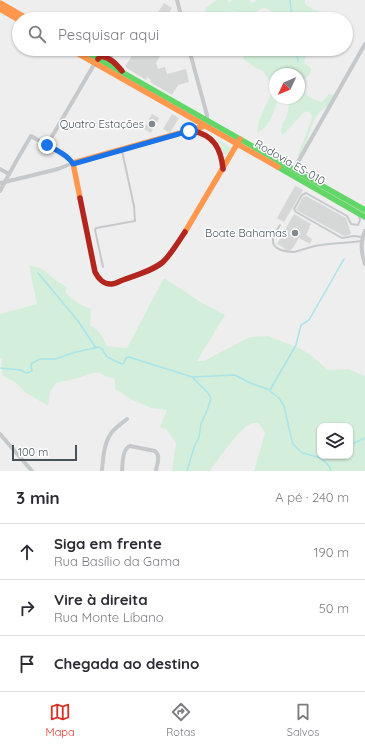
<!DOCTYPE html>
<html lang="pt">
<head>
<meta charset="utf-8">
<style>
	:root { --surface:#fff; --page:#f2f2f3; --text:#2b2b33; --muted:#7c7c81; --line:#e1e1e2; --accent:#d93025 }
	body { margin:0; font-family:Quicksand,sans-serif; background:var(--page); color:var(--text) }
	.controls { position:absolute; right:12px; bottom:12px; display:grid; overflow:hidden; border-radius:8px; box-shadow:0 1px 3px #0004 }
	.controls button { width:36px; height:36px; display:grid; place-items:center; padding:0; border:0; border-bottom:1px solid var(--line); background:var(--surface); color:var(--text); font:20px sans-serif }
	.compass { position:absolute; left:269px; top:68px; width:36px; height:36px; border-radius:50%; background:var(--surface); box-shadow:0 1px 3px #0004; rotate:226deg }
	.scale { position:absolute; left:12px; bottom:10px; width:65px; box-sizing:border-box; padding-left:4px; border:2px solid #46535b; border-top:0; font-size:11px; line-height:14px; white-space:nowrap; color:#46535b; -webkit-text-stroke:3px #fff; paint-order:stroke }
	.stop { position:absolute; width:12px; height:12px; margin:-9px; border:3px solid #1a73e8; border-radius:50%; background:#fff }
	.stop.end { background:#1a73e8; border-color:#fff; box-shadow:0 1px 4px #0008 }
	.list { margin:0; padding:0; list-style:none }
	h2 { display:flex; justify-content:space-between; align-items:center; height:52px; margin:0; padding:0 16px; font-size:17px }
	h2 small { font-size:13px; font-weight:400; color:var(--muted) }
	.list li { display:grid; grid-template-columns:26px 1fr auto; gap:12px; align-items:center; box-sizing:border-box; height:56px; padding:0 16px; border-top:1px solid var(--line) }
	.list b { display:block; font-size:15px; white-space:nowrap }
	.list p { margin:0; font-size:13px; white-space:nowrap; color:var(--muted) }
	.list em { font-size:13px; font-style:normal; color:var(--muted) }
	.icon { flex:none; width:22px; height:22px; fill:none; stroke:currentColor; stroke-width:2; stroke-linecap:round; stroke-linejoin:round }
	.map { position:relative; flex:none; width:365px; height:471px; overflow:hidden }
	.search { position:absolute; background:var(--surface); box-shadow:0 1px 3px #0004; left:12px; right:12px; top:12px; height:44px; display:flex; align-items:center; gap:10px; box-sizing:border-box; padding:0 14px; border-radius:22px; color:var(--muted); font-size:15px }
	.sheet { height:220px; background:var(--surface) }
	nav { display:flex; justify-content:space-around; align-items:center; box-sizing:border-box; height:56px; border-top:1px solid var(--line); background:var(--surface); font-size:11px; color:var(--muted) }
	nav a { display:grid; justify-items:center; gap:2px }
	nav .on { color:var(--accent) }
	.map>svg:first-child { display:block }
	.green { fill:#d3eeda; fill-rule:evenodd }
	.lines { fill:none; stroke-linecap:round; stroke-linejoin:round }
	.stream { stroke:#a8e5eb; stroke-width:1.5 }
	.building { fill:#d6d7d7 }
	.lane { stroke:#c6c9cb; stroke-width:2 }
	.street { stroke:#c6c9cb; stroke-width:4 }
	.fast { stroke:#63d668; stroke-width:5.5 }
	.slow { stroke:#ff974d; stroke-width:5.5 }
	.jam { stroke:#b3261e; stroke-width:5.5 }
	.route { stroke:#1a73e8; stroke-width:5 }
	.poi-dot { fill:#81898e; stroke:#fff; stroke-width:1.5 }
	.labels { text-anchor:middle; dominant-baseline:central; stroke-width:3; stroke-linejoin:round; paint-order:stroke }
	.poi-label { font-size:11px; fill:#46535b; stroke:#fff; text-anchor:end }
	.street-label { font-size:11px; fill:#46535b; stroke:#fff }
</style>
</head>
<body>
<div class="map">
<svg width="365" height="471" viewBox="0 0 365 471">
	<rect width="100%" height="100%" fill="#efeeee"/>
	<g class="green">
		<path d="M215 0H228V3L231 2 233 0H249L252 3 255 2 256 0H305V4C315 12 326 12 337 19H266L264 17 267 15H271L274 13C263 4 261 9 251 16V19H239L241 17V13L234 11 216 15H207L205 11 206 7 216 1Z"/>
		<path d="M263 49H316V50L311 53 306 55 304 63 311 68C311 74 309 76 304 79 301 95 308 98 322 102L329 94 333 95V103C328 106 323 108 320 112 310 123 306 144 303 157L299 158 298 155 312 118 311 114 307 111 303 113 283 135 281 133 282 125 287 116 289 105 280 100 277 102C272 115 271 125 257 133L259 120 274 88 263 71 256 68 243 59 244 55ZM275 74H299V98H275Z"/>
		<polygon points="217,139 231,148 226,155 224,154 221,145"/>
		<path d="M29 266C41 265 49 275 58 282 61 284 64 285 67 287L65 292C73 301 81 305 91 309L90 325C100 330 102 336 107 346L127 348 164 278 202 303 225 315 197 361H204L250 337 268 336 301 349 312 356 328 370 348 369 365 376V471H254L265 433C263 429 261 424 257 423 245 420 226 450 219 458 216 463 212 466 210 471H172L176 443 166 429 160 427 167 410 151 408 133 400 115 389V379L105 376 98 372 89 374 78 378 56 383 50 392 48 406 25 392 15 382 3 376 1 364 3 358H0V314L37 304ZM320 426H350V456H320Z"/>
	</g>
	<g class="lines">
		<g class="stream">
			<polyline points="290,0 292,19"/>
			<polyline points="296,49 298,61"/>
			<polyline points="38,273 78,321 96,348"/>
			<polyline points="0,368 20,370 27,373 32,371 31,367 32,363 40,359 55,359 76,352 99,347 102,349 107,357 122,364 124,363 126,358 129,357 192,377 235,375 250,383 267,389 279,398 284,406 291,437 293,444 298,449 303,453 321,458 329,466 331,471"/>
			<polyline points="270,390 296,345 301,325 309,320 344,259"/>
			<polyline points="350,445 365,438"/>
			<polyline points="323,459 328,456"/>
			<polyline points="187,471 194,447 199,437 201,424 208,408 211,398 208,393 193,378"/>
		</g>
	</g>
	<g class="building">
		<polygon points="164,3 172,8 165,19 154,19"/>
		<polygon points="136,49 164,49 156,63 158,69 165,67 167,74 186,69 189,82 178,85 172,95 150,82 151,80 147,77 146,80 125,67"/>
		<polygon points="152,114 159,118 151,133 144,129"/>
		<polygon points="172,114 179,118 170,133 163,129"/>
		<polygon points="295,186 303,190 284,222 277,218"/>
		<polygon points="306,196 346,218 351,234 344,236 296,210 303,197"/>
		<polygon points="294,214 311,224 309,227 310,227 306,235 312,239 310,244 299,238 293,248 289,251 277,244"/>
	</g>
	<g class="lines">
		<g class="lane">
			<polyline points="111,58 116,49"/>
			<polyline points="359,215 360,220 358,225 351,224 347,216 306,193 302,195 294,209 296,212 342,238 354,236 362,237"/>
			<path d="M280 225C274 234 267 245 281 250 285 251 290 252 294 252 303 250 311 246 321 245 334 243 348 243 361 241"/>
			<polyline points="103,267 95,230 96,228 135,221 134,206 122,151"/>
		</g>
		<g class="street">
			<polyline points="177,0 182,19"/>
			<polyline points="189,49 207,115 207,121"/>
			<polyline points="47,145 95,63"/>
			<polyline points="0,169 9,174"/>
			<polyline points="294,169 365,44"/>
			<path d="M0 183 5 182 58 169 73 163 67 157 31 136C20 154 10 172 0 191"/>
			<path d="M365 231C360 243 361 252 365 264"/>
			<polyline points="0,434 32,471"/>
			<path d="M102 471C103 458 104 442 112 432 116 427 122 423 127 419"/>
			<path d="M122 471C123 463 122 449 130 446L155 451C161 456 157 464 156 471"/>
		</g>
		<g class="fast">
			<polyline points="81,49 365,210"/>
			<polyline points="278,167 365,217"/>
		</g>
		<g class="slow">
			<polyline points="0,3 28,19"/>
			<polyline points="0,9 19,20"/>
			<polyline points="70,49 278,167"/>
			<polyline points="80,198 73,163 205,126"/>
			<polyline points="185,232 240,139"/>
		</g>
		<g class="jam">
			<path d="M98 59 101 56C111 58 116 64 122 71"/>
			<path d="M193 131C214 135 221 149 223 169"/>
			<path d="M80 198 95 272C98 278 104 285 112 284 115 284 120 281 123 280 137 275 152 271 163 262 172 253 178 242 185 232"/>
		</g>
	</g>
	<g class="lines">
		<path class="route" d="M47 145C56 150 68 155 73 164L189 131"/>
	</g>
	<g class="poi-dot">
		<circle cx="152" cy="124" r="4"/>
		<circle cx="295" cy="233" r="4"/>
	</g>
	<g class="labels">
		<g class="poi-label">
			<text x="144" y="124">Quatro Estações</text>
			<text x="287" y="233">Boate Bahamas</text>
		</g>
		<g class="street-label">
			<text transform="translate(290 162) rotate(30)">Rodovia ES-010</text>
		</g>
	</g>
</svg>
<div class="controls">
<button><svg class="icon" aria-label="layers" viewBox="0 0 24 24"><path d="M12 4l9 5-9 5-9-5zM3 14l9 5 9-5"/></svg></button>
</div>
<svg class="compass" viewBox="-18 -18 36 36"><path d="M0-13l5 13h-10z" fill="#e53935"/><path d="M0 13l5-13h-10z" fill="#7c7c81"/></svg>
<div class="scale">100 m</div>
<div class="stop" style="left:189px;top:131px"></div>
<div class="stop end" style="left:47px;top:145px"></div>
<div class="search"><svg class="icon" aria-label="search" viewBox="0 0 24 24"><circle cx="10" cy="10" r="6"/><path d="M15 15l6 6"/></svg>Pesquisar aqui</div>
</div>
<section class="sheet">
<h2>3 min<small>A pé · 240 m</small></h2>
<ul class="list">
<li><svg class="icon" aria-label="ahead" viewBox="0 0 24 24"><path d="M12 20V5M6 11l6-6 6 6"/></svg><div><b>Siga em frente</b><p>Rua Basílio da Gama</p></div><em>190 m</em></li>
<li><svg class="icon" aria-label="right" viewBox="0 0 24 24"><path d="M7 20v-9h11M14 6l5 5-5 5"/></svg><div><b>Vire à direita</b><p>Rua Monte Líbano</p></div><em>50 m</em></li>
<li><svg class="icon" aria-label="arrive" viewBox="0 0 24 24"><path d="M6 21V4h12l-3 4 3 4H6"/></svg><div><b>Chegada ao destino</b></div></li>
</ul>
</section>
<nav>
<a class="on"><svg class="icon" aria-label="map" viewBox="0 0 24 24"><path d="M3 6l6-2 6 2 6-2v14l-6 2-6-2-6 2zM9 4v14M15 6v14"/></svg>Mapa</a>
<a><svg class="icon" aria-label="directions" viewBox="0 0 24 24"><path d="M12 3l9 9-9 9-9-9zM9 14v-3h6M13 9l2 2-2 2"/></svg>Rotas</a>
<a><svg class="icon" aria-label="saved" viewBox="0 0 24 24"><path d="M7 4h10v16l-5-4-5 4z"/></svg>Salvos</a>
</nav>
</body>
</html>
